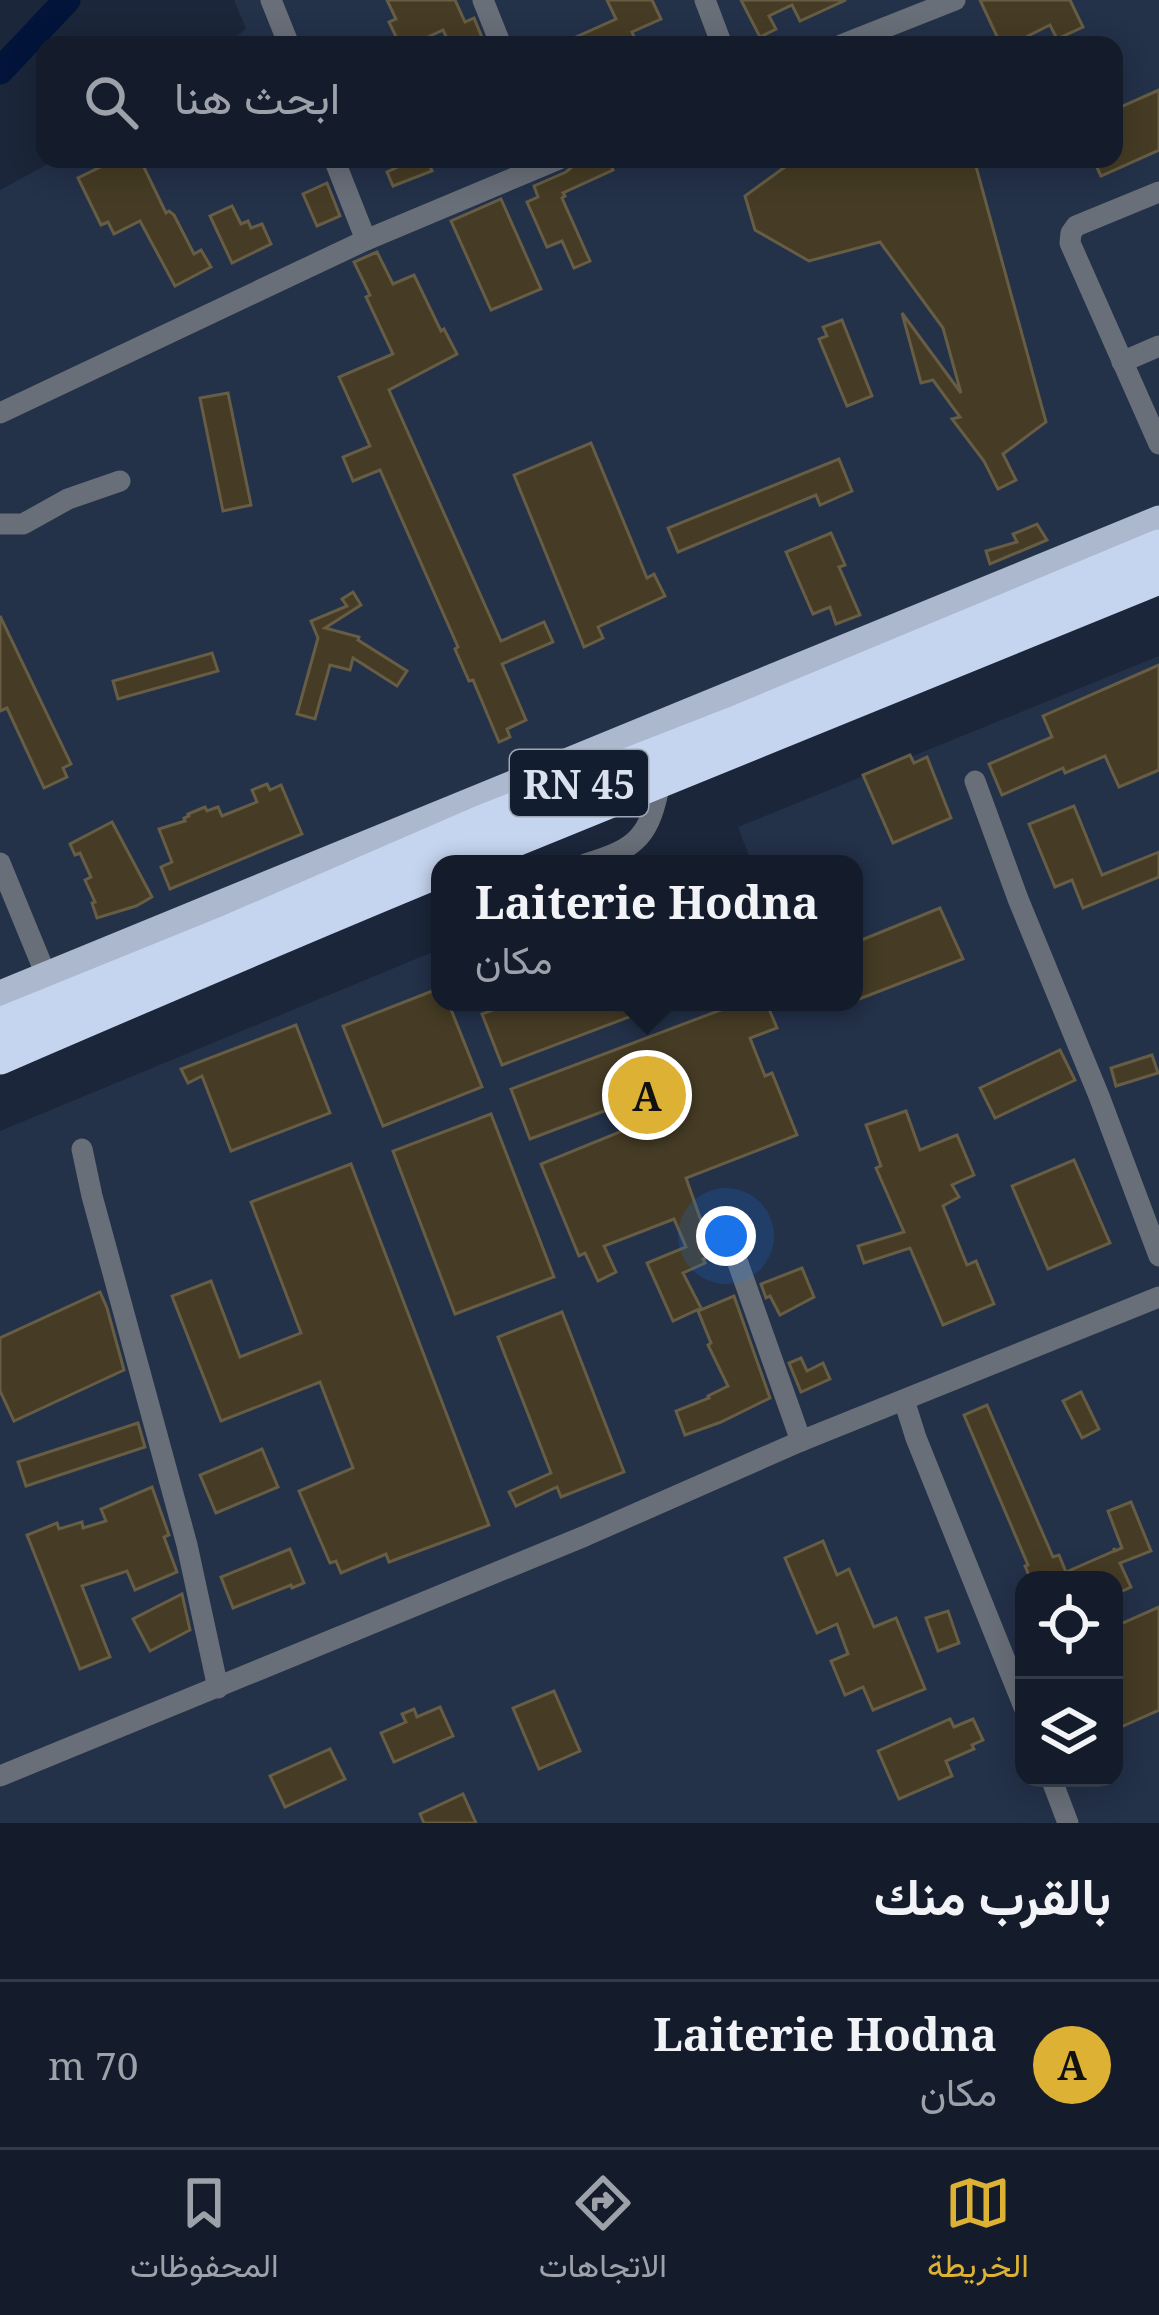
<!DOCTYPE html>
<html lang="ar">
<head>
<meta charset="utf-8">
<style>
	:root { --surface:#141c2c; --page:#1d2534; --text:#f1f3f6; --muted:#9da1a9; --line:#333a48; --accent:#ddb133 }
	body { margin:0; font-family:"Noto Serif",Vazirmatn,serif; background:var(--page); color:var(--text); direction:rtl }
	.controls { position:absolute; right:36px; bottom:36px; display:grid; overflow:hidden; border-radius:24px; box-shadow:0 6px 30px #0003 }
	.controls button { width:108px; height:108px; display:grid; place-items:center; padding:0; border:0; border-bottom:3px solid var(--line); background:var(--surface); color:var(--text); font:60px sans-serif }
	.you { position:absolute; left:726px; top:1236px; width:42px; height:42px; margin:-30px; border:9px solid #fff; border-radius:50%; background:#1a73e8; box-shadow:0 0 0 18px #1a73e833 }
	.badge { display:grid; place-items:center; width:78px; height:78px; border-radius:50%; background:var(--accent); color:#111; font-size:39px; font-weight:700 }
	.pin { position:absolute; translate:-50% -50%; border:6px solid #fff; box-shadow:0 3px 12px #0006 }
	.popup { position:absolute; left:431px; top:855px; width:432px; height:156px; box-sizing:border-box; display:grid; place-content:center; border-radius:24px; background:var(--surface); filter:drop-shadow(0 3px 9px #0005); font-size:39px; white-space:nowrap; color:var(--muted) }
	.popup b { font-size:45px; color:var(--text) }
	.popup::after { content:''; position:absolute; left:50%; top:100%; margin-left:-24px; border:24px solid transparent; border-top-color:var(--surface) }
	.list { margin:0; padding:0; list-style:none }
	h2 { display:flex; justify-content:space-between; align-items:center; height:156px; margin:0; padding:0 48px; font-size:51px }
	h2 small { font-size:39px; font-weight:400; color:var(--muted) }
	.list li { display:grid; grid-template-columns:78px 1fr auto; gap:36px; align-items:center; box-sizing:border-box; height:168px; padding:0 48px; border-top:3px solid var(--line) }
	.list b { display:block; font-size:45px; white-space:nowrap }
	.list p { margin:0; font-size:39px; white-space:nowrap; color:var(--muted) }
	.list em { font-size:39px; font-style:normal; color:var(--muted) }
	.icon { flex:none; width:66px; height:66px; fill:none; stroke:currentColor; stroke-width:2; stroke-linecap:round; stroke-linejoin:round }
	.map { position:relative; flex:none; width:1159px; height:1823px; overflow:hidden; direction:ltr }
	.search { position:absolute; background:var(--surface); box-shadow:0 6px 30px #0003; left:36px; right:36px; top:36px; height:132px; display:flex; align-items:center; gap:30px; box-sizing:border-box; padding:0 42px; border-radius:24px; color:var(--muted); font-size:45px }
	.sheet { height:324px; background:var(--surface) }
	nav { display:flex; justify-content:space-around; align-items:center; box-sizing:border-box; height:168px; border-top:3px solid var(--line); background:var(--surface); font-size:33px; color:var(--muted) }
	nav a { display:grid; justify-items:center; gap:6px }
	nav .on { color:var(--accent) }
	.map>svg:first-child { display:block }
	.built { fill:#233149; fill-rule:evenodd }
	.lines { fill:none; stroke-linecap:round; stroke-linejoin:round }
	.river { stroke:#02143a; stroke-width:27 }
	.building { fill:#463c25; stroke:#675d44; stroke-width:3 }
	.minor { stroke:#696f79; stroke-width:21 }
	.major { stroke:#abb8cd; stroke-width:27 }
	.highway { stroke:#c6d5ef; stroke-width:33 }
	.labels { text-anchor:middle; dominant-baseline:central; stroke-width:12; stroke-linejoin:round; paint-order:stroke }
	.shield { fill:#121d2f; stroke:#9da6b5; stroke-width:3 }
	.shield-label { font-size:39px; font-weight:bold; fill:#d9e1ee }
</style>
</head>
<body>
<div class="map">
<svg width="1159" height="1823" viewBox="0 0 1159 1823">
	<rect width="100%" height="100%" fill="#1b263a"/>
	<g class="built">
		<polygon points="234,0 1159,0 1159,513 0,981 0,190 57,159 1114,159 1114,45 224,45 246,29"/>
		<path d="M1159 656V1823H0V1131L440 949V1002H854V864H752L738 827ZM1024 1580H1114V1778H1024Z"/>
	</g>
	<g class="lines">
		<polyline class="river" points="0,71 67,0"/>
	</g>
	<g class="building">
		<polygon points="387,0 455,0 465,22 474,18 485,45 450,45 443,30 411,45 400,45 389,22 396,19"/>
		<polygon points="607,0 652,0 661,19 632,32 636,41 626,45 558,45 616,19"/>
		<polygon points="741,0 846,0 800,21 792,5 769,16 776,29 760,37"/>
		<polygon points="980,0 1070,0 1083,27 1057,39 1050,25 1028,36 1032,45 1001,45"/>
		<polygon points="1159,90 1159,150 1101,176 1093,159 1114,159 1114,110"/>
		<polygon points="117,159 140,159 166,213 169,211 174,215 194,254 201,250 211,267 175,286 140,221 114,234 108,222 101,225 78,178"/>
		<polygon points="398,159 427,159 432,171 393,186 387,172 400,166"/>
		<polygon points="574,159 608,159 613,170 563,193 565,196 562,198 590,261 574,268 562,241 547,247 527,202 538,197 534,186 566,172 572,167"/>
		<polygon points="796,159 974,159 1046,422 1003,454 1016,480 998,489 984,461 952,419 960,417 933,380 921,383 902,313 961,393 943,328 880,242 809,261 755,230 745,196"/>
		<polygon points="327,183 340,216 317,226 303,194"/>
		<polygon points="501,199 541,289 491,310 451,221"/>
		<polygon points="232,206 241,224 248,221 251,228 262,224 271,244 232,263 210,216"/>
		<polygon points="377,252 393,284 414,275 441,331 444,329 457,354 389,390 501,641 544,622 553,642 502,664 526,720 507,729 510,737 499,742 473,680 469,681 455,649 458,647 380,470 353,481 343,457 370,446 339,377 393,354 366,297 370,295 354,262"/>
		<polygon points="842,320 872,396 847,406 819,339 827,336 823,327"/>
		<polygon points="228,393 251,505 223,511 200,398"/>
		<polygon points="591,443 647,578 654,574 665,596 598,627 603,638 584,647 514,475"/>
		<polygon points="839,459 852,491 820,505 816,495 678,552 668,528"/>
		<polygon points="1037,524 1047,540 990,564 986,551 1017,542 1013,534"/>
		<polygon points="831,533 845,565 839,567 860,615 836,624 830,607 813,614 786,552"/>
		<polygon points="353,592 361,605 325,628 359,637 358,640 407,671 397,686 353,658 350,670 330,665 315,719 297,714 318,638 311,621 347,606 342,599"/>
		<polygon points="0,616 71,764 63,768 67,777 44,788 7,708 0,711"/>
		<polygon points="212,653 218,671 118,699 113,681"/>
		<polygon points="1159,665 1159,770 1119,787 1105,756 1065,773 1063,768 1002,795 989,764 1052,737 1043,716"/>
		<polygon points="910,755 914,763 927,757 951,818 893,843 863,775"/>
		<polygon points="267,784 270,790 281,785 302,834 170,889 161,867 172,862 159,829 185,821 184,818 189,816 188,814 205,807 207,811 218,807 222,816 257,802 252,790"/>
		<polygon points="1074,806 1102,875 1159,852 1159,877 1083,908 1072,880 1055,887 1029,824"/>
		<polygon points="112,822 152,897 136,906 97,918 92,903 95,902 85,880 91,877 80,853 75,855 70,844"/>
		<polygon points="940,908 963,959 854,1001 854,943"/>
		<polygon points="440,988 440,1002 448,1002 482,1087 383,1126 343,1026"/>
		<polygon points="514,1002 666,1002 666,1003 502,1065 482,1014"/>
		<polygon points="733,1002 766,1002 777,1028 750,1038 765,1076 772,1073 797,1135 686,1178 703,1226 712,1223 720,1243 719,1253 703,1259 705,1263 683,1273 701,1308 673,1321 647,1263 686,1247 674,1219 604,1246 616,1272 598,1281 585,1253 579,1256 541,1164 637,1125 628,1102 530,1139 511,1089 734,1005"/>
		<polygon points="296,1025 330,1113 231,1151 202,1076 188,1083 181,1069"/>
		<polygon points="1060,1050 1075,1080 995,1118 980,1088"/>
		<polygon points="1152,1055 1158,1073 1116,1086 1111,1068"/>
		<polygon points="906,1111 920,1150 957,1135 974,1175 952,1185 959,1197 943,1206 967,1265 976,1261 994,1304 943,1325 910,1248 864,1263 858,1246 904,1232 876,1168 881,1166 866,1125"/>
		<polygon points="491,1114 554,1277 455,1314 393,1151"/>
		<polygon points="1074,1160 1110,1243 1048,1269 1012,1186"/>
		<polygon points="351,1164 489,1525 389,1562 386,1554 341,1573 336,1561 330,1563 299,1491 353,1468 320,1382 221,1421 172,1296 211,1281 240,1357 301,1333 251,1202"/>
		<polygon points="802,1268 814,1297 780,1315 770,1296 766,1298 761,1284"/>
		<polygon points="100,1292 107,1308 124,1370 14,1421 0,1391 0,1338"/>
		<polygon points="734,1296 770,1398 721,1422 685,1435 676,1411 709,1398 708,1396 728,1386 708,1345 711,1343 698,1311"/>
		<polygon points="562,1312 624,1472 561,1497 557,1487 516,1506 509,1492 551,1473 498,1337"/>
		<polygon points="801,1358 807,1371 823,1363 830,1379 801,1392 789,1363"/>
		<polygon points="1081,1392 1099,1429 1082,1438 1063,1401"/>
		<polygon points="987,1405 1053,1557 1059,1555 1066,1572 1114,1551 1114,1548 1115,1551 1122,1548 1108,1511 1131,1502 1151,1551 1120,1563 1131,1587 1114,1595 1114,1580 1031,1580 1025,1566 1028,1565 964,1415"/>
		<polygon points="138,1423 145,1447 26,1486 18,1462"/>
		<polygon points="262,1449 278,1487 216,1513 200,1475"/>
		<polygon points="152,1487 169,1535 164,1537 177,1572 135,1590 127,1571 82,1586 110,1657 80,1669 27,1535 57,1523 59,1529 82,1522 83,1528 106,1521 101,1509"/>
		<polygon points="823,1541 837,1575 849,1569 874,1627 896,1618 925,1689 873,1710 863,1687 845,1695 831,1661 848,1654 837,1624 817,1633 785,1558"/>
		<polygon points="290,1549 304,1583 292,1588 291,1585 233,1608 221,1577"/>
		<polygon points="182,1594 190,1630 150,1651 133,1619"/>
		<polygon points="1159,1607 1159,1710 1114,1730 1114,1627"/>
		<polygon points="948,1611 959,1643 938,1651 926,1618"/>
		<polygon points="554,1691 580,1751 539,1769 513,1708"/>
		<polygon points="440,1707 453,1736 394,1762 381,1733 406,1722 402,1714 414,1709 417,1717"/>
		<polygon points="950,1719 954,1727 973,1719 983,1740 972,1745 974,1749 946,1761 952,1776 899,1799 878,1751"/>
		<polygon points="330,1749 345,1779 285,1807 270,1776"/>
		<polygon points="463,1794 476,1823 424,1823 420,1814"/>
	</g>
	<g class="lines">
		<g class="minor">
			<polyline points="271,0 289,45"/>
			<polyline points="483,0 501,45"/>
			<polyline points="705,0 722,45"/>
			<polyline points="841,45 955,0"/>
			<polyline points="334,159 366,240"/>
			<polyline points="1159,192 1076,226 1071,233 1070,243 1159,444"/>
			<polyline points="1122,362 1159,346"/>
			<polyline points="0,413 366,240 559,159"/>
			<polyline points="0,524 23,524 68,499 120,481"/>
			<polyline points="975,781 1018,899 1099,1096 1159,1256"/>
			<polyline points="0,863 46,975"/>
			<path d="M585 864C638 849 650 835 660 782L658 777"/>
			<polyline points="82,1149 92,1196 187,1545 218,1688"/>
			<polyline points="733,1249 801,1441"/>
			<polyline points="904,1400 916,1438 1024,1707"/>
			<polyline points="0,1776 585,1536 801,1441 1159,1297"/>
			<polyline points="1051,1778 1068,1823"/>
		</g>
		<polyline class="major" points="0,994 1159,519"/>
		<g class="highway">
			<polyline points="457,864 1159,578"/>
			<polyline points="0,1024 232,930 488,819 744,719 1159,546"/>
			<path d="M0 1058C146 995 292 932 440 871"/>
		</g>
	</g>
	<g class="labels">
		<rect class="shield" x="510" y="750" width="138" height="66" rx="9"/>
		<g class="shield-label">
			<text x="579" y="783">RN 45</text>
		</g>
	</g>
</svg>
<div class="controls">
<button><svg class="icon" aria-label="locate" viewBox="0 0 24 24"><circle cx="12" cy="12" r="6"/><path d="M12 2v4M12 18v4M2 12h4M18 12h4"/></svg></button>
<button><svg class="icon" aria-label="layers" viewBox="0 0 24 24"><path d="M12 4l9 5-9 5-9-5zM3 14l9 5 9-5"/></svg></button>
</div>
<div class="you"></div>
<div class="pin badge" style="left:647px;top:1095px">A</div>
<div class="popup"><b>Laiterie Hodna</b>مكان</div>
<div class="search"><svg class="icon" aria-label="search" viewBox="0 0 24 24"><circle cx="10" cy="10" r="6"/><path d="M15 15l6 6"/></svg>ابحث هنا</div>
</div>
<section class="sheet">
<h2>بالقرب منك<small></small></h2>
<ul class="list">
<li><span class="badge">A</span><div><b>Laiterie Hodna</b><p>مكان</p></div><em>70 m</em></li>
</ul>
</section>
<nav>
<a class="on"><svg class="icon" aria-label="map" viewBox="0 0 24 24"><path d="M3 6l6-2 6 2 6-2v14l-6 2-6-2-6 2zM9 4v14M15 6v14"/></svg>الخريطة</a>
<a><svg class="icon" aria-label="directions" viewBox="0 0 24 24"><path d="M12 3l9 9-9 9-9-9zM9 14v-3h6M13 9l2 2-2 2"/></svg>الاتجاهات</a>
<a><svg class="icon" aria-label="saved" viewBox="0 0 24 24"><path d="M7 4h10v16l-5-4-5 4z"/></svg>المحفوظات</a>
</nav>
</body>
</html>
